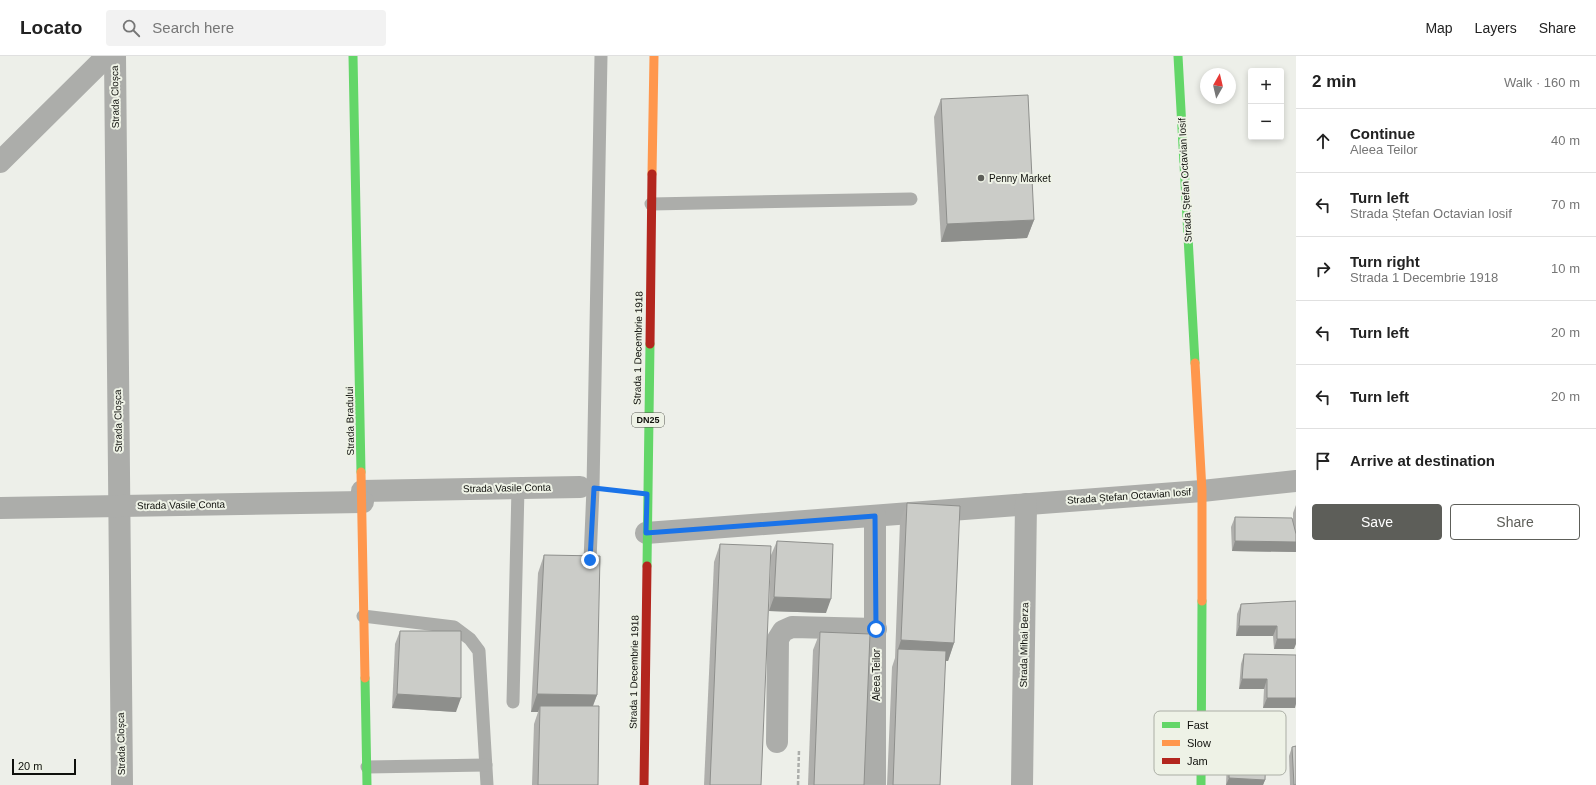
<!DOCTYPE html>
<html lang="en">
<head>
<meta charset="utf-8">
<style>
	:root { --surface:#fff; --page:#f2f2f2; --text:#222; --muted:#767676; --line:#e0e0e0; --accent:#5d5e59 }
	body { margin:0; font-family:Helvetica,sans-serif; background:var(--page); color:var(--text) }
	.controls { position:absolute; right:12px; top:12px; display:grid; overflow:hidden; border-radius:4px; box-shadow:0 2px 6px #0003 }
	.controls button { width:36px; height:36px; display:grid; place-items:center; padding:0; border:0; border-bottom:1px solid var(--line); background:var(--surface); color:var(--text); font:20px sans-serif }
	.compass { position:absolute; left:1200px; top:12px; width:36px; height:36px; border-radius:50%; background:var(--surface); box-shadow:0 2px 6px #0003; rotate:8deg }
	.scale { position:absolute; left:12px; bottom:10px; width:64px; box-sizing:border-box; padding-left:4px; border:2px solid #0f100c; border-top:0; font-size:11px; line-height:14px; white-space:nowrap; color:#0f100c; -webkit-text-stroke:3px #eef2e6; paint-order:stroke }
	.stop { position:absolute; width:12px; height:12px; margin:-9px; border:3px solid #1a73e8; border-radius:50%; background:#fff }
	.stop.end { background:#1a73e8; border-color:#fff; box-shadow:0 1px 4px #0008 }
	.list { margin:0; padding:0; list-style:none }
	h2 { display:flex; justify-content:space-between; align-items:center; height:52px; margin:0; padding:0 16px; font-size:17px }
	h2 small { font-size:13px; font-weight:400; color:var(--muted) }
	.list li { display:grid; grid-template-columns:26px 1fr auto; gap:12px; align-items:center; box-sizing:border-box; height:64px; padding:0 16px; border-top:1px solid var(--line) }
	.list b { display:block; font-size:15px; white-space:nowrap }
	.list p { margin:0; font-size:13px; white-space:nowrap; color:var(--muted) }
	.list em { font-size:13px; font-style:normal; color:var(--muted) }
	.actions { display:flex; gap:8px; padding:12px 16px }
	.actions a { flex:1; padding:9px 0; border:1px solid var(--accent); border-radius:4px; text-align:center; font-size:14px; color:var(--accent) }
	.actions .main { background:var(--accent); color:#fff }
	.icon { flex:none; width:22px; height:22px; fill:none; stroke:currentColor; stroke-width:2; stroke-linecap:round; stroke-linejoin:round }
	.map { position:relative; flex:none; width:1296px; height:729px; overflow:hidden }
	header { display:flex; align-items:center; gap:24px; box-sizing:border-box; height:56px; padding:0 20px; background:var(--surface); border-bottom:1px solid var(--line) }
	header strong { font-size:19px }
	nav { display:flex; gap:22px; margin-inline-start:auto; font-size:14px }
	.search { width:280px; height:36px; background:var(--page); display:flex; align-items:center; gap:10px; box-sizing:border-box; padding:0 14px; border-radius:4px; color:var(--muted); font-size:15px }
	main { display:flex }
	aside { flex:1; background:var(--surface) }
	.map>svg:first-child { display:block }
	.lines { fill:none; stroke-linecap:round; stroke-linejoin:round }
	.path { stroke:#acaeab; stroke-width:2.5; stroke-dasharray:4 2; stroke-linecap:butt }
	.lane { stroke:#acadaa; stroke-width:13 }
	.street { stroke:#acadaa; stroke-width:22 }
	.fast { stroke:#63d668; stroke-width:9 }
	.slow { stroke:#ff974d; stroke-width:9 }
	.jam { stroke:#b3261e; stroke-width:9 }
	.wall { fill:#afafac }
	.shaded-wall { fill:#8e8f8c }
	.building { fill:#cbccc8; stroke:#8e8f8c }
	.route { stroke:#1a73e8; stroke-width:5 }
	.poi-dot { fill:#5d5e59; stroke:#eef2e6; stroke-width:1.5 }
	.labels { text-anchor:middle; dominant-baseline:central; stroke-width:4; stroke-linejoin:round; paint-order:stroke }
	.shield { fill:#eef2e6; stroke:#52544d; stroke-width:1 }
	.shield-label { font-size:9px; font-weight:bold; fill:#0f100c }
	.street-label { font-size:10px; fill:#0f100c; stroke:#eef2e6 }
	.poi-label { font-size:10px; fill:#0f100c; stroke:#eef2e6; text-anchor:start }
	.key { fill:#eef2e6; stroke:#abaea5; stroke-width:1 }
	.key-label { font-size:11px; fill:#0f100c }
</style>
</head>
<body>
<header>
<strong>Locato</strong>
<div class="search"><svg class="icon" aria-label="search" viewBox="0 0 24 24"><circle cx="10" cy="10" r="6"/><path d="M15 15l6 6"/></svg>Search here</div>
<nav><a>Map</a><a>Layers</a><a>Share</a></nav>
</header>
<main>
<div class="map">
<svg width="1296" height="729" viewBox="0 0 1296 729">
	<rect width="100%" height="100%" fill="#edefe9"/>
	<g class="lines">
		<g class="path">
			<polyline points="611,434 628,436"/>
			<polyline points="798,729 799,694"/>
		</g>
		<g class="lane">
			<polyline points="651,148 911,143"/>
			<polyline points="590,504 593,432 601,0"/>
			<polyline points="363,560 454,571 470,583 479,595 487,729"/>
			<polyline points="513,646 518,432"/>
			<polyline points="367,711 486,709"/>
		</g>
		<g class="street">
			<polyline points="115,0 122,729"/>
			<polyline points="0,106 107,0"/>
			<polyline points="362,435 580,431"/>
			<polyline points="0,452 363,446"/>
			<polyline points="646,477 1202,435 1296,425"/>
			<polyline points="777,686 778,583 783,575 792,571 876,573"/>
			<polyline points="875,729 875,460"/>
			<polyline points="1022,729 1026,448"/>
		</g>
		<g class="fast">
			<polyline points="353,0 361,416"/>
			<polyline points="1178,0 1195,307"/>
			<polyline points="647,510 650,288"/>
			<polyline points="365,622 367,729"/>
			<polyline points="1201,729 1202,545"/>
		</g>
		<g class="slow">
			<polyline points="652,118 654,0"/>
			<polyline points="1195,307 1202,435 1202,545"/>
			<polyline points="361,416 365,622"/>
		</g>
		<g class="jam">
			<polyline points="650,288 652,118"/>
			<polyline points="644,729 647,510"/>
		</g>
	</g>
	<g class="wall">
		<polygon points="941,43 1034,164 1027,182 941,186 934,61"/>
		<polygon points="907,447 954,587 948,605 945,605 940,729 887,729 892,611 895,602 900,465"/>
		<polygon points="1296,449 1296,496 1232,495 1231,471 1235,461 1293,465 1293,457"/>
		<polygon points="777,485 826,557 769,555 771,499"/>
		<polygon points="720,488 761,729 704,729 714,506"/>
		<polygon points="544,499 597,639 593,650 598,729 532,729 534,668 538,656 531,656 538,517"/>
		<polygon points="1296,545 1294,593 1274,593 1273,580 1236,580 1237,558 1241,548"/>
		<polygon points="400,575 456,656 392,652 395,588"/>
		<polygon points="820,576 864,729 808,729 813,594"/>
		<polygon points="1244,598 1295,652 1263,652 1264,633 1239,633 1241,608"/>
		<polygon points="1292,691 1296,729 1290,729 1289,700"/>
		<polygon points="1230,693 1265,724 1263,729 1226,729 1227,702"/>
	</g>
	<g class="shaded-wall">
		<polygon points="1034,164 1027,182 941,186 947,168"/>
		<polygon points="1235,485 1296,486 1296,496 1232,495"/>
		<polygon points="774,541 831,543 826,557 769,555"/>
		<polygon points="1239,570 1277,570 1273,580 1236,580"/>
		<polygon points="1277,583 1296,583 1296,588 1294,593 1274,593"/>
		<polygon points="901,584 954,587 948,605 898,602 898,593 895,602"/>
		<polygon points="1242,623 1267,623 1264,633 1239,633"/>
		<polygon points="397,638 461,642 456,656 392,652"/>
		<polygon points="537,638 597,639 590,657 540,650 538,656 531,656"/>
		<polygon points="1267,642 1296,642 1296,648 1295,652 1263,652"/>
		<polygon points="1229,722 1265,724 1263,729 1226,729"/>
	</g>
	<g class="building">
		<polygon points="1028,39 1034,164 947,168 941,43"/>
		<polygon points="907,447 960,450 954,587 901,584"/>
		<polygon points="1235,461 1292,462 1296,478 1296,486 1235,485"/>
		<polygon points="777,485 833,488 831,543 774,541"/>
		<polygon points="720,488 771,490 761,729 710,729"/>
		<polygon points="544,499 600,500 597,639 537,638"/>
		<polygon points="1296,545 1296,583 1277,583 1277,570 1239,570 1241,548"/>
		<polygon points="400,575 461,575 461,642 397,638"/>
		<polygon points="820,576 870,578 864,729 814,729"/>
		<polygon points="898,593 946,595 940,729 893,729"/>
		<polygon points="1244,598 1296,599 1296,642 1267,642 1267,623 1242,623"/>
		<polygon points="540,650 599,650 598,729 538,729"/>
		<polygon points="1296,690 1296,729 1294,729 1292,691"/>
		<polygon points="1230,693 1266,694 1265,724 1229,722"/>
	</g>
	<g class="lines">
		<polyline class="route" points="590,504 594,432 647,438 646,477 875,460 876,573"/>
	</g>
	<circle class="poi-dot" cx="981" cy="122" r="4"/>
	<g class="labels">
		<rect class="shield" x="632" y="357" width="32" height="14" rx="3"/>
		<g class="shield-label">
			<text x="648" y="364">DN25</text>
		</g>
		<g class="street-label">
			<text transform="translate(115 41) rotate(-91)">Strada Cloșca</text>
			<text transform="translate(1185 124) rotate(-93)">Strada Ștefan Octavian Iosif</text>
			<text transform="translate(638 292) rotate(-89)">Strada 1 Decembrie 1918</text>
			<text transform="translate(118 365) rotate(-91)">Strada Cloșca</text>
			<text transform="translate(350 365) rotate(-91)">Strada Bradului</text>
			<text transform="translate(507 432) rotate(-1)">Strada Vasile Conta</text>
			<text transform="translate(1129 440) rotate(-4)">Strada Ștefan Octavian Iosif</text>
			<text transform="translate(181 449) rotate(-1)">Strada Vasile Conta</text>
			<text transform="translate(1024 589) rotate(-89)">Strada Mihai Berza</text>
			<text transform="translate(634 616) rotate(-89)">Strada 1 Decembrie 1918</text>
			<text transform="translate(876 619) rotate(-90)">Aleea Teilor</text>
			<text transform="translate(121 688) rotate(-91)">Strada Cloșca</text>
		</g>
		<g class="poi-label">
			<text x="989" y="122">Penny Market</text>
		</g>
	</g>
	<rect x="1154" y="655" width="132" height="64" rx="6" class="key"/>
	<rect x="1162" y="666" width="18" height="6" fill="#63d668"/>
	<rect x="1162" y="684" width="18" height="6" fill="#ff974d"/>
	<rect x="1162" y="702" width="18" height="6" fill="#b3261e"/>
	<g class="key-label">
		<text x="1187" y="673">Fast</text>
		<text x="1187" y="691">Slow</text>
		<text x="1187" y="709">Jam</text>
	</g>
</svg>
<div class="controls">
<button>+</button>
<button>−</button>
</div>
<svg class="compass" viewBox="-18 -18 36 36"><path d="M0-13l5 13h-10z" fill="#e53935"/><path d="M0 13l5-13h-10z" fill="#767676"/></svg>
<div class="scale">20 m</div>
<div class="stop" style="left:876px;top:573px"></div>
<div class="stop end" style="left:590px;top:504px"></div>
</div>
<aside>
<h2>2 min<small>Walk · 160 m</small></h2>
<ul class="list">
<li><svg class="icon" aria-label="ahead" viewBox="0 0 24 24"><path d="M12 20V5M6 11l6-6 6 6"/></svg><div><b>Continue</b><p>Aleea Teilor</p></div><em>40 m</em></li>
<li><svg class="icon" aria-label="left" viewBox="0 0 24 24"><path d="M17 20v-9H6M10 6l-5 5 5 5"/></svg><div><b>Turn left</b><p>Strada Ștefan Octavian Iosif</p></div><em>70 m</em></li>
<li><svg class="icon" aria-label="right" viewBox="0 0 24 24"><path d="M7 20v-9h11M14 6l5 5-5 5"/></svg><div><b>Turn right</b><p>Strada 1 Decembrie 1918</p></div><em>10 m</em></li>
<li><svg class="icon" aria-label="left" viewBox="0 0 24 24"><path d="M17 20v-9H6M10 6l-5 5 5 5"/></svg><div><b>Turn left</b></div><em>20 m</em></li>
<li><svg class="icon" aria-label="left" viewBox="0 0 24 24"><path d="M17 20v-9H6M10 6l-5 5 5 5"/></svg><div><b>Turn left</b></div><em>20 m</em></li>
<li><svg class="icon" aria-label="arrive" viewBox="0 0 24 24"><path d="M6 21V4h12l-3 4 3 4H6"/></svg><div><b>Arrive at destination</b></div></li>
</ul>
<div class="actions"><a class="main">Save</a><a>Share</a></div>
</aside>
</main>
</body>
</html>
